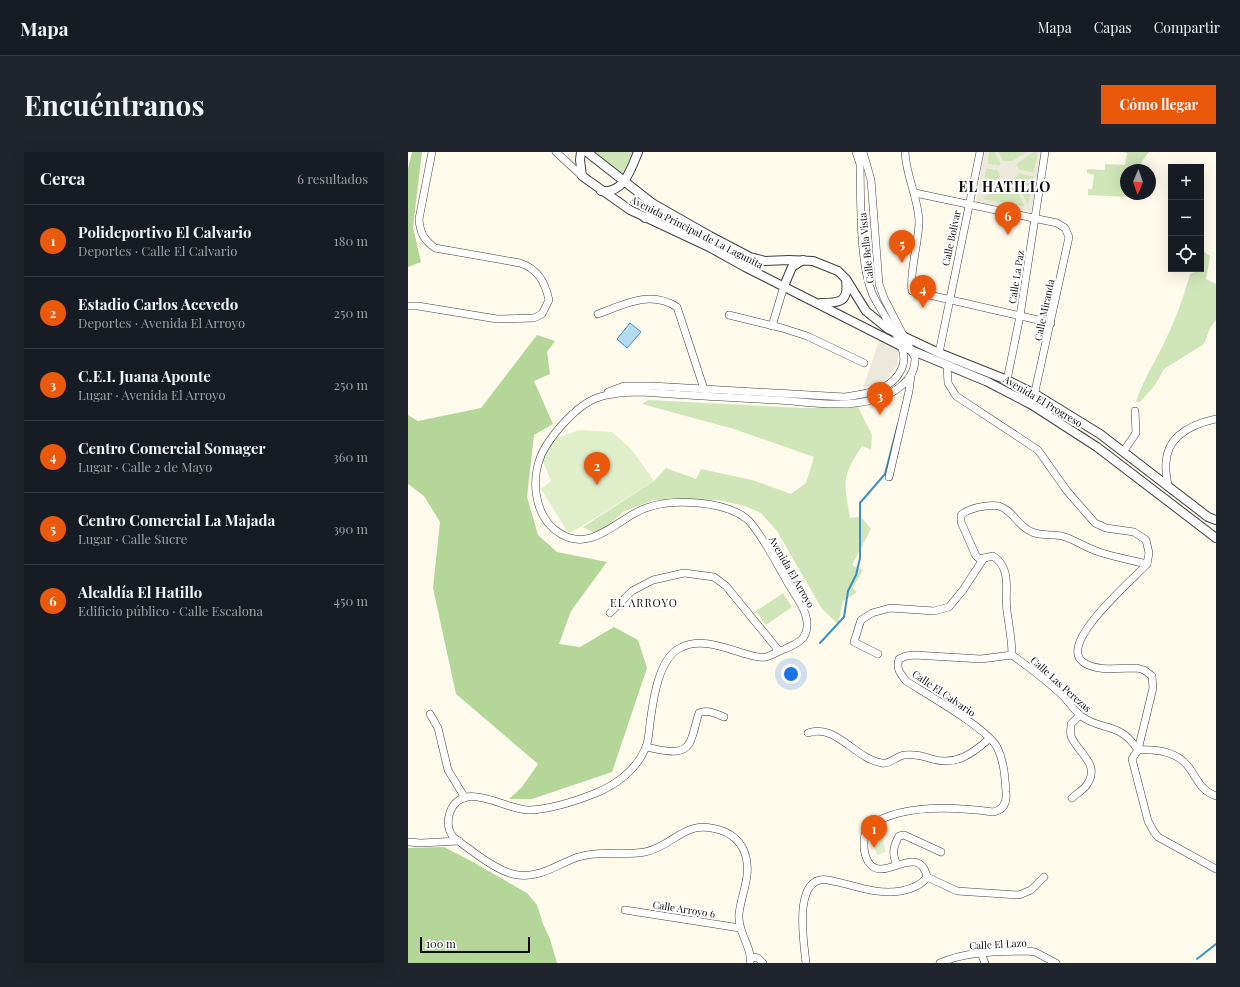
<!DOCTYPE html>
<html lang="es">
<head>
<meta charset="utf-8">
<style>
	:root { --surface:#171b24; --page:#20242c; --text:#f1f3f6; --muted:#9ea1a6; --line:#363941; --accent:#ea580c }
	body { margin:0; font-family:"Playfair Display",serif; background:var(--page); color:var(--text) }
	.controls { position:absolute; right:12px; top:12px; display:grid; overflow:hidden; border-radius:0px; box-shadow:0 4px 16px #0002 }
	.controls button { width:36px; height:36px; display:grid; place-items:center; padding:0; border:0; border-bottom:1px solid var(--line); background:var(--surface); color:var(--text); font:20px sans-serif }
	.compass { position:absolute; left:712px; top:12px; width:36px; height:36px; border-radius:50%; background:var(--surface); box-shadow:0 4px 16px #0002; rotate:182deg }
	.scale { position:absolute; left:12px; bottom:10px; width:110px; box-sizing:border-box; padding-left:4px; border:2px solid #0c0c0c; border-top:0; font-size:11px; line-height:14px; white-space:nowrap; color:#0c0c0c; -webkit-text-stroke:3px #fff; paint-order:stroke }
	.you { position:absolute; left:383px; top:522px; width:14px; height:14px; margin:-10px; border:3px solid #fff; border-radius:50%; background:#1a73e8; box-shadow:0 0 0 6px #1a73e833 }
	.badge { display:grid; place-items:center; width:26px; height:26px; border-radius:50%; background:var(--accent); color:#fff; font-size:13px; font-weight:700 }
	.pin { position:absolute; translate:-50% -33px; filter:drop-shadow(0 1px 2px #0008) }
	.pin::after { content:''; position:absolute; top:21px; width:14px; height:12px; background:inherit; clip-path:polygon(0 0,100% 0,50% 100%) }
	.list { margin:0; padding:0; list-style:none }
	h2 { display:flex; justify-content:space-between; align-items:center; height:52px; margin:0; padding:0 16px; font-size:17px }
	h2 small { font-size:13px; font-weight:400; color:var(--muted) }
	.list li { display:grid; grid-template-columns:26px 1fr auto; gap:12px; align-items:center; box-sizing:border-box; height:72px; padding:0 16px; border-top:1px solid var(--line) }
	.list b { display:block; font-size:15px; white-space:nowrap }
	.list p { margin:0; font-size:13px; white-space:nowrap; color:var(--muted) }
	.list em { font-size:13px; font-style:normal; color:var(--muted) }
	.icon { flex:none; width:22px; height:22px; fill:none; stroke:currentColor; stroke-width:2; stroke-linecap:round; stroke-linejoin:round }
	.map { position:relative; flex:none; width:808px; height:811px; overflow:hidden; border-radius:0px }
	header { display:flex; align-items:center; gap:24px; box-sizing:border-box; height:56px; padding:0 20px; background:var(--surface); border-bottom:1px solid var(--line) }
	header strong { font-size:19px }
	nav { display:flex; gap:22px; margin-inline-start:auto; font-size:14px }
	.intro { display:flex; align-items:center; justify-content:space-between; box-sizing:border-box; height:96px; padding:0 24px }
	h1 { margin:0; font-size:28px }
	.button { padding:10px 18px; border-radius:0px; background:var(--accent); color:#fff; font-size:14px; font-weight:700 }
	main { display:flex; gap:24px; padding:0 24px }
	aside { flex:1; background:var(--surface); border-radius:0px; box-shadow:0 4px 16px #0002 }
	.map>svg:first-child { display:block }
	.green { fill:#d0e6b8 }
	.forest { fill:#b4d699 }
	.pitch { fill:#e1eeca }
	.plaza { fill:#ede8dc; fill-rule:evenodd }
	.water { fill:#b4dbf2; stroke:#3f90c5 }
	.lines { fill:none; stroke-linecap:round; stroke-linejoin:round }
	.stream { stroke:#3f90c5; stroke-width:2 }
	.minor-casing { stroke:#3f3f3f; stroke-width:8 }
	.tertiary-casing { stroke:#3f3f3f; stroke-width:10 }
	.minor { stroke:#fff; stroke-width:7 }
	.tertiary { stroke:#fff; stroke-width:8 }
	.labels { text-anchor:middle; dominant-baseline:central; stroke-width:4; stroke-linejoin:round; paint-order:stroke }
	.street-label { font-size:10px; fill:#0c0c0c; stroke:#fff }
	.neighbourhood-label { font-size:11px; letter-spacing:1px; fill:#0c0c0c; stroke:#fff }
	.district-label { font-size:14px; font-weight:bold; letter-spacing:1px; fill:#0c0c0c; stroke:#fff }
</style>
</head>
<body>
<header>
<strong>Mapa</strong>
<nav><a>Mapa</a><a>Capas</a><a>Compartir</a></nav>
</header>
<div class="intro"><h1>Encuéntranos</h1><a class="button">Cómo llegar</a></div>
<main>
<aside>
<h2>Cerca<small>6 resultados</small></h2>
<ul class="list">
<li><span class="badge">1</span><div><b>Polideportivo El Calvario</b><p>Deportes · Calle El Calvario</p></div><em>180 m</em></li>
<li><span class="badge">2</span><div><b>Estadio Carlos Acevedo</b><p>Deportes · Avenida El Arroyo</p></div><em>250 m</em></li>
<li><span class="badge">3</span><div><b>C.E.I. Juana Aponte</b><p>Lugar · Avenida El Arroyo</p></div><em>250 m</em></li>
<li><span class="badge">4</span><div><b>Centro Comercial Somager</b><p>Lugar · Calle 2 de Mayo</p></div><em>360 m</em></li>
<li><span class="badge">5</span><div><b>Centro Comercial La Majada</b><p>Lugar · Calle Sucre</p></div><em>390 m</em></li>
<li><span class="badge">6</span><div><b>Alcaldía El Hatillo</b><p>Edificio público · Calle Escalona</p></div><em>450 m</em></li>
</ul>
</aside>
<div class="map">
<svg width="808" height="811" viewBox="0 0 808 811">
	<rect width="100%" height="100%" fill="#fefaec"/>
	<g class="green">
		<polygon points="187,0 229,0 215,26 186,2"/>
		<polygon points="581,0 587,0 593,12 591,14 579,12"/>
		<polygon points="590,0 619,0 605,9 595,10"/>
		<polygon points="625,0 630,0 626,21 611,18 608,12"/>
		<polygon points="716,0 741,0 734,9 731,18 718,18 718,42 720,42 719,45 680,43 680,37 684,37 686,23 679,21 679,17 697,18 697,12 717,13 719,1"/>
		<polygon points="578,16 590,18 592,24 573,42"/>
		<polygon points="611,21 626,24 620,54 607,27"/>
		<polygon points="594,27 604,29 618,55 574,48"/>
		<path d="M796 100 802 104 798 127 808 132V168L802 176 796 192 756 217 747 233 732 250H728C734 231 744 215 753 197 765 174 775 148 782 122L793 117V110Z"/>
		<path d="M240 248 394 256 450 255 464 283 463 298 454 294C433 326 436 329 442 366L453 365 463 377 444 413 455 418 445 436 449 440 435 449 430 472 414 457 369 379 353 361 337 354 311 348H246L214 360 200 375 186 381 175 375 246 329 258 316 288 327 293 317 344 328 383 342 398 331 406 305 326 277 234 252Z"/>
		<polygon points="375,441 384,455 358,473 348,459"/>
	</g>
	<g class="forest">
		<polygon points="4,0 14,0 5,75 13,110 0,115 0,17"/>
		<polygon points="129,183 147,189 139,200 142,222 126,229 145,272 126,283 119,345 130,383 149,400 199,410 163,459 151,492 172,495 206,475 230,488 239,516 204,620 124,647 101,647 114,635 130,612 48,542 25,436 32,370 16,344 0,332 0,263 10,269 73,256"/>
		<polygon points="36,695 63,709 119,741 129,753 135,772 142,787 149,811 0,811 0,696"/>
	</g>
	<g class="pitch">
		<polygon points="171,278 204,280 224,298 246,329 161,382 133,337 143,329 135,309 146,287"/>
		<polygon points="474,687 478,700 469,703 465,689"/>
	</g>
	<g class="plaza">
		<path d="M576 0H581L579 12 591 14 593 12 587 0H590L595 9H605L619 0H625L608 12 611 18 626 21 630 0H634L623 60 568 50ZM578 16 590 18 592 24 574 42ZM611 21 626 25 620 53 607 27ZM594 27 604 29 617 55 575 47Z"/>
		<polygon points="472,186 491,196 489,213 478,228 455,236"/>
	</g>
	<polygon class="water" points="222,171 233,180 219,196 209,187"/>
	<g class="lines">
		<g class="stream">
			<polyline points="412,491 436,465 440,439 448,423 452,406 452,351 477,322 490,272"/>
			<polyline points="789,807 808,792"/>
		</g>
		<g class="minor-casing">
			<g id="minor">
				<polyline points="148,0 174,24"/>
				<path d="M497 0C498 24 510 45 511 69 511 90 501 121 504 139L643 171"/>
				<polyline points="507,41 649,71 657,76 661,85 624,253"/>
				<path d="M0 154H10L89 167 126 166 134 162 141 148C137 130 130 117 112 111L27 96C16 88 12 81 11 67L24 0"/>
				<path d="M190 162C217 152 242 138 269 155L297 240"/>
				<polyline points="321,163 374,176 399,184 456,211"/>
				<polyline points="364,174 376,134"/>
				<polyline points="531,201 572,0"/>
				<path d="M539 214 540 231 548 244 630 298 659 339 687 371 698 376 726 380 738 388 741 401 739 412C726 427 649 491 675 510 688 520 713 516 729 516L736 518 744 524 745 536 730 598 724 607 740 669 746 680 750 685 808 717"/>
				<polyline points="599,228 612,164 637,0"/>
				<path d="M200 240 216 234H244L437 245C459 242 487 238 495 213 501 192 472 161 464 141 451 108 453 48 452 12L448 0"/>
				<polyline points="715,300 728,281 727,259"/>
				<polyline points="481,325 501,239 503,223"/>
				<path d="M760 333C759 326 757 318 758 311 759 283 785 272 808 267"/>
				<polyline points="202,461 224,439 245,428 276,421 306,425 318,434 371,499"/>
				<polyline points="470,502 446,490 453,468 464,461 482,456 526,459 541,455 555,438 576,406"/>
				<path d="M604 503C604 488 601 474 599 459 596 440 605 417 585 404L572 407 568 404 553 370V363C561 356 580 352 591 354 606 359 610 375 624 380 633 384 645 382 654 384 668 388 678 396 691 400 706 405 723 408 739 412"/>
				<path d="M604 503C622 516 641 530 657 546 662 552 667 559 673 564 695 580 711 569 730 598"/>
				<polyline points="22,562 30,576 40,618 57,646"/>
				<path d="M400 581C428 571 447 607 474 611 482 613 489 603 497 603 506 602 515 604 524 607 548 614 564 602 581 587"/>
				<path d="M238 595C255 598 278 607 284 585 287 577 288 569 291 561 300 557 308 562 316 565"/>
				<path d="M730 598C747 597 767 599 779 613 789 625 792 639 808 644"/>
				<path d="M664 646C668 642 675 638 678 634 694 612 670 602 663 584 662 581 663 575 663 572L672 563"/>
				<polyline points="0,690 13,691 51,689"/>
				<path d="M489 712C483 702 486 693 491 684L496 683 533 700"/>
				<polyline points="519,725 549,739 611,743 623,738 636,725"/>
				<polyline points="217,758 332,776"/>
				<polyline points="573,801 577,811"/>
				<polyline points="344,805 350,806 355,811"/>
				<path d="M342 811C345 796 329 780 331 762 333 743 343 725 338 705 335 693 327 684 315 679 276 665 269 693 237 700 215 704 192 698 170 705 150 712 133 726 110 723 90 721 62 697 45 685 40 678 39 669 42 660 56 626 98 659 122 658 144 657 168 649 188 641 208 633 229 617 237 597 241 589 241 579 242 571 245 549 250 507 272 496 293 485 317 496 338 502 344 504 351 506 358 505 364 503 371 499 377 497 383 494 391 491 395 486 407 468 390 448 381 433 371 416 353 380 339 367 317 349 265 346 238 356 211 365 185 401 153 382 124 365 121 321 138 294 148 278 166 258 182 249 197 241 217 240 233 240 279 243 325 246 370 248 401 250 434 256 465 248 484 243 508 229 507 206L476 146 471 132 463 28 455 0"/>
				<path d="M398 811C396 792 384 722 420 728 447 733 465 743 493 739 503 737 513 734 519 725 513 696 487 718 472 717 454 716 453 686 460 675 492 651 548 655 585 660 596 658 599 650 598 640 597 625 596 609 589 595 577 575 520 543 498 529 492 521 488 517 491 507L498 504 506 503 573 507 604 503"/>
				<path d="M532 811C559 799 590 800 620 799L627 800 648 811"/>
			</g>
		</g>
		<g class="tertiary-casing">
			<g id="tertiary">
				<polyline points="173,0 172,8 174,24 222,58 303,96 337,115 493,194 580,230 624,253 689,295 808,386"/>
				<polyline points="179,0 244,51 302,84 342,105 357,109 381,108 405,109 430,119 438,127 458,159 480,177 531,201 599,228 627,242 692,282 800,365 808,368"/>
				<path d="M193 39C216 42 223 17 230 0"/>
				<polyline points="237,66 245,61 246,57 244,51"/>
				<polyline points="376,134 384,115 395,108"/>
				<path d="M413 151C432 151 441 150 438 128"/>
			</g>
		</g>
		<use href="#minor" class="minor"/>
		<use href="#tertiary" class="tertiary"/>
	</g>
	<g class="labels">
		<g class="street-label">
			<text transform="translate(289 80) rotate(27)">Avenida Principal de La Lagunita</text>
			<text transform="translate(543 86) rotate(-78)">Calle Bolívar</text>
			<text transform="translate(458 96) rotate(-96)">Calle Bella Vista</text>
			<text transform="translate(608 125) rotate(-81)">Calle La Paz</text>
			<text transform="translate(636 158) rotate(-78)">Calle Miranda</text>
			<text transform="translate(635 249) rotate(31)">Avenida El Progreso</text>
			<text transform="translate(384 420) rotate(60)">Avenida El Arroyo</text>
			<text transform="translate(653 532) rotate(42)">Calle Las Perezas</text>
			<text transform="translate(536 541) rotate(34)">Calle El Calvario</text>
			<text transform="translate(276 757) rotate(9)">Calle Arroyo 6</text>
			<text transform="translate(590 792) rotate(-3)">Calle El Lazo</text>
		</g>
		<g class="neighbourhood-label">
			<text x="236" y="450">EL ARROYO</text>
		</g>
		<g class="district-label">
			<text x="597" y="34">EL HATILLO</text>
		</g>
	</g>
</svg>
<div class="controls">
<button>+</button>
<button>−</button>
<button><svg class="icon" aria-label="locate" viewBox="0 0 24 24"><circle cx="12" cy="12" r="6"/><path d="M12 2v4M12 18v4M2 12h4M18 12h4"/></svg></button>
</div>
<svg class="compass" viewBox="-18 -18 36 36"><path d="M0-13l5 13h-10z" fill="#e53935"/><path d="M0 13l5-13h-10z" fill="#9ea1a6"/></svg>
<div class="scale">100 m</div>
<div class="you"></div>
<div class="pin badge" style="left:466px;top:696px">1</div>
<div class="pin badge" style="left:189px;top:333px">2</div>
<div class="pin badge" style="left:472px;top:263px">3</div>
<div class="pin badge" style="left:515px;top:156px">4</div>
<div class="pin badge" style="left:494px;top:111px">5</div>
<div class="pin badge" style="left:600px;top:83px">6</div>
</div>
</main>
</body>
</html>
